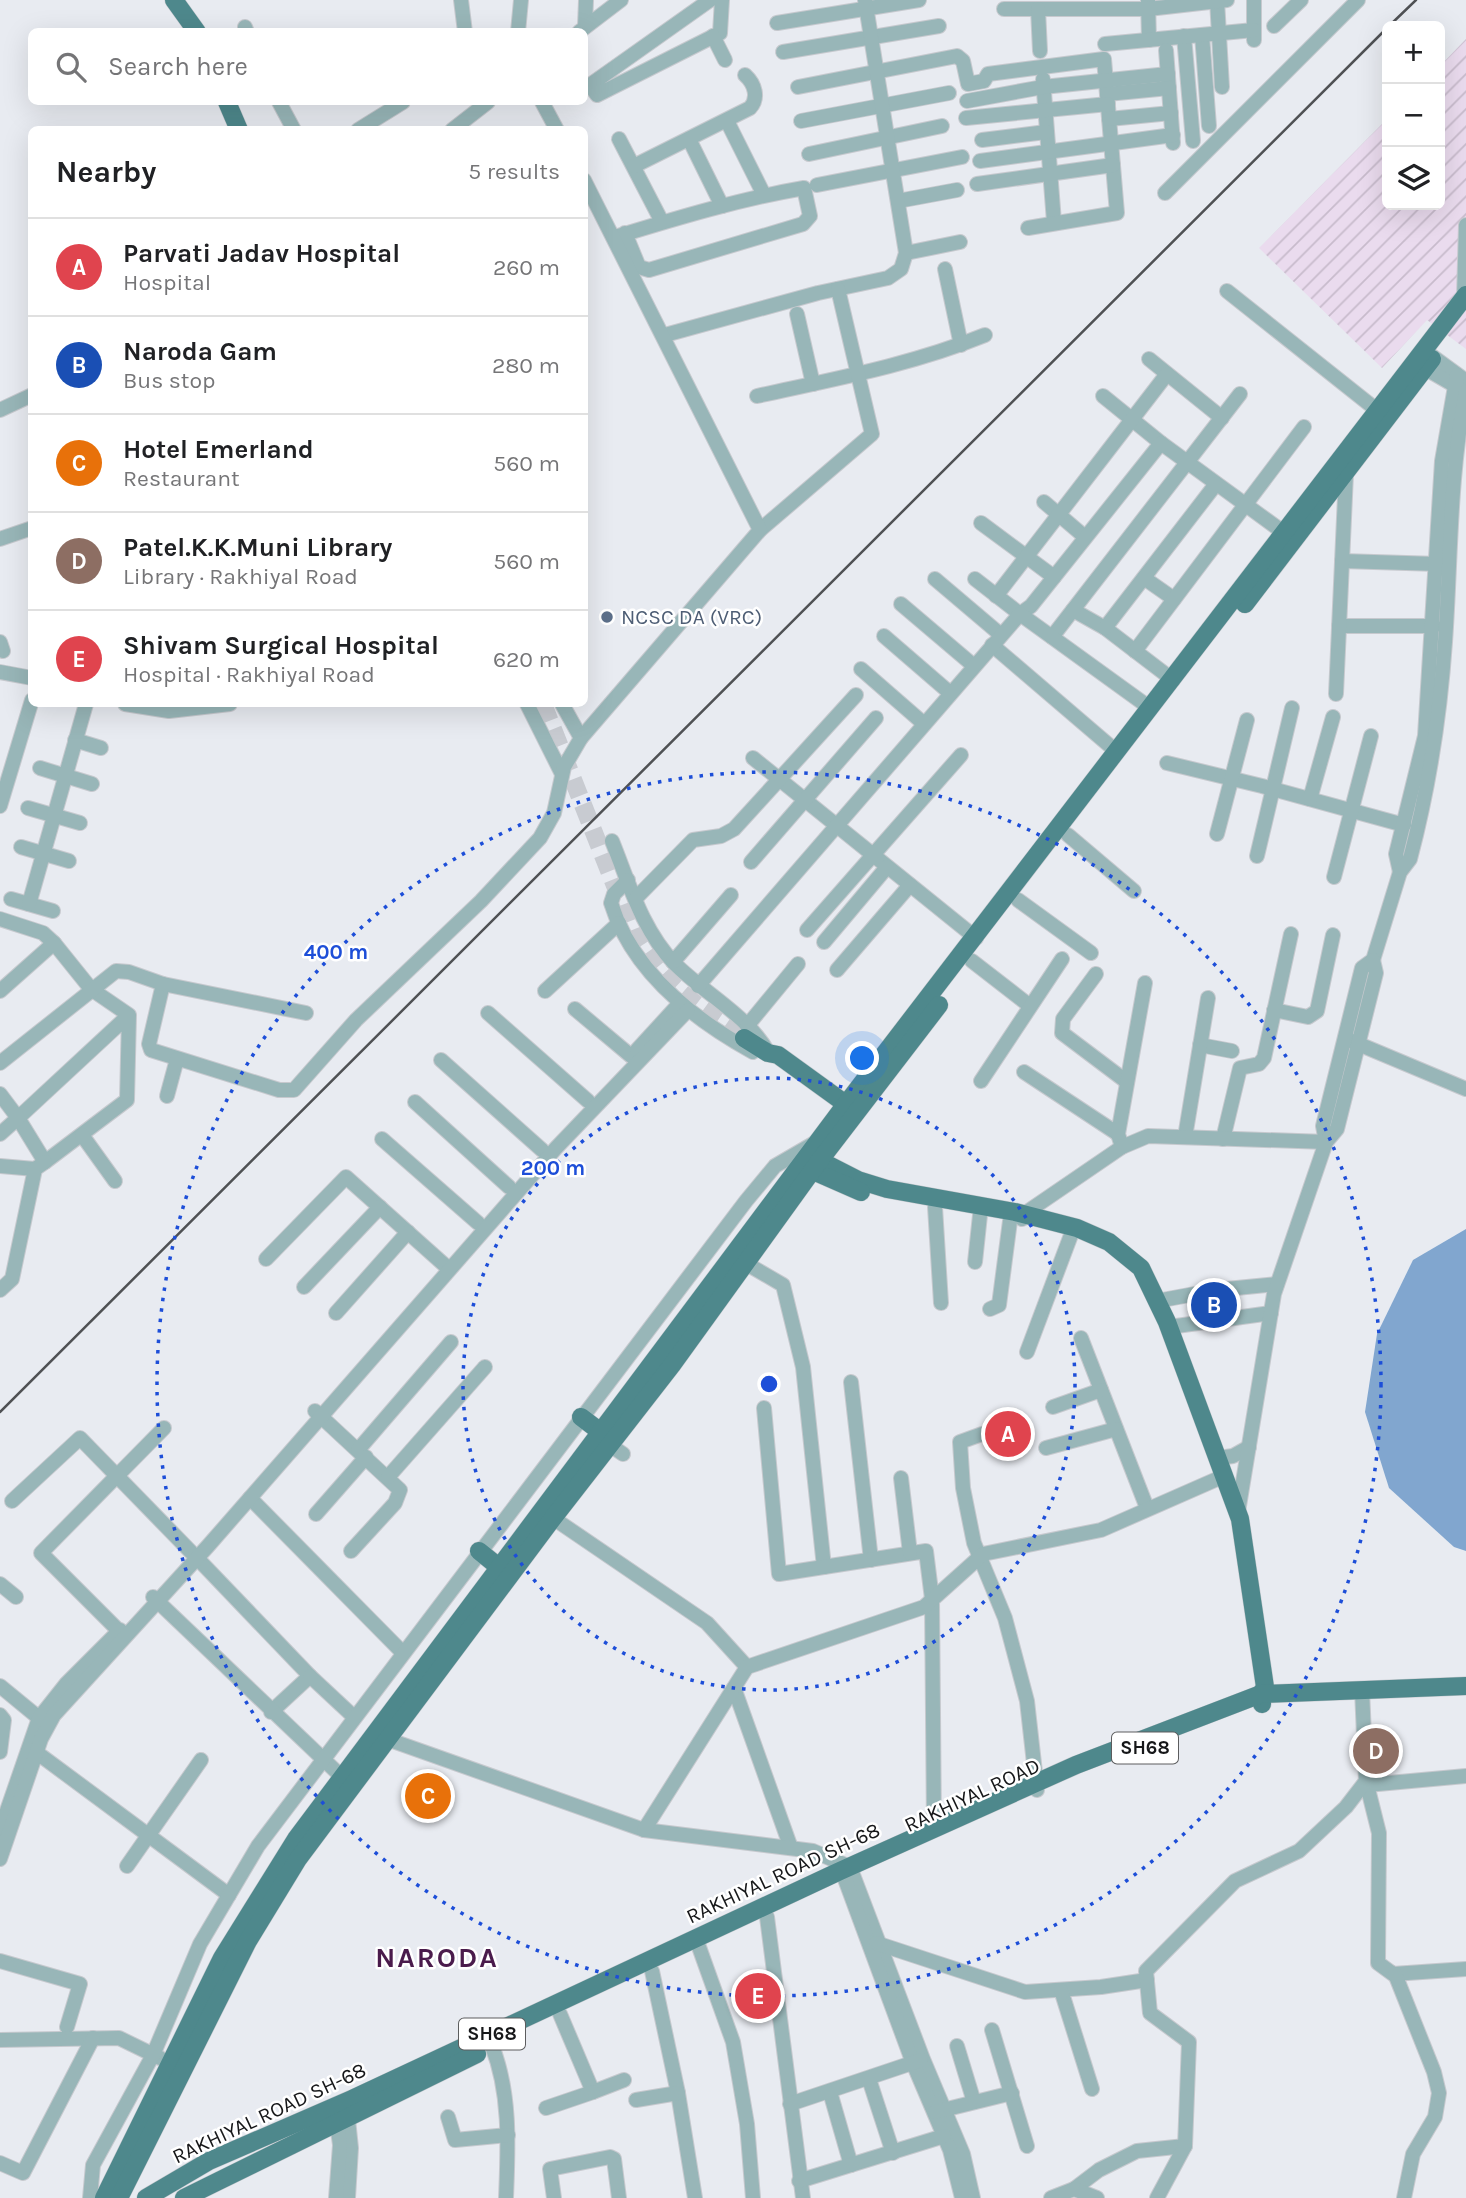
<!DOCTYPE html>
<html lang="en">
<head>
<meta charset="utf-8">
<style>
	:root { --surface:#fff; --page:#f2f2f2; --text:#202124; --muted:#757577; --line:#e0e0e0; --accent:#b14db3 }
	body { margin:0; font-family:Karla,sans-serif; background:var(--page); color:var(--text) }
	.controls { position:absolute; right:21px; top:21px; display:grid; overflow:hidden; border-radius:10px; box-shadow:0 7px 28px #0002 }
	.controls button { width:63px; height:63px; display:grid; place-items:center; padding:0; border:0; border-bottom:2px solid var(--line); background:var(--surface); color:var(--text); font:35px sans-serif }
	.you { position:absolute; left:863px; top:1059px; width:24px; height:24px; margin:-18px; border:5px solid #fff; border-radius:50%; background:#1a73e8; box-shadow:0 0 0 10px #1a73e833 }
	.badge { display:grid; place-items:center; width:46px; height:46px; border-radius:50%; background:var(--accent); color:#fff; font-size:23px; font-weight:700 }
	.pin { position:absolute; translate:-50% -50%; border:4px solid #fff; box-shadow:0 2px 7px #0006 }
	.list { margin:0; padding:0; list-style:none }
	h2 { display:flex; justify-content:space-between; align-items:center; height:91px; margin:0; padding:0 28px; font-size:30px }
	h2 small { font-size:23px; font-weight:400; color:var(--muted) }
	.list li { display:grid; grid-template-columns:46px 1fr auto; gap:21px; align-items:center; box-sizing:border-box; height:98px; padding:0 28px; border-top:2px solid var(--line) }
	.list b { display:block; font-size:26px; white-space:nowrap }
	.list p { margin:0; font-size:23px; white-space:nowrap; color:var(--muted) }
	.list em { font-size:23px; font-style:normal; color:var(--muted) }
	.icon { flex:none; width:38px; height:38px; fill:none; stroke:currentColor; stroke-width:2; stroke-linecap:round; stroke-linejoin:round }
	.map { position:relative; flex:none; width:1466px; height:2198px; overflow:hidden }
	.search { position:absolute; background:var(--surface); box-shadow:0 7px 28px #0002; left:28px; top:28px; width:560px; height:77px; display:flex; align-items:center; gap:18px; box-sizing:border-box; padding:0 24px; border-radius:10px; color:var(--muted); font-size:26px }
	.panel { position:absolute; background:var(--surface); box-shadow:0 7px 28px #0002; left:28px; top:126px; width:560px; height:581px; border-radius:10px }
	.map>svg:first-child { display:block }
	.industrial { fill:url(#industrial-furrows) }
	.water { fill:#81a6cf }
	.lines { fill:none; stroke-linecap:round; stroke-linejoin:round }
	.major-tunnel { stroke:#c8cbd1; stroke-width:18; stroke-dasharray:18 9; stroke-linecap:butt }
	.minor-casing { stroke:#c6c9ce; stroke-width:16 }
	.major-casing { stroke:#c6c9ce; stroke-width:19 }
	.minor { stroke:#98b6b8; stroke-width:14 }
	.major { stroke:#4e888c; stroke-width:18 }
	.rail { stroke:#4f5154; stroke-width:2.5 }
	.ring { fill:none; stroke:#1d4ed8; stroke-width:3.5; stroke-dasharray:3.5 7 }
	.service-dot { fill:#5c6f8a; stroke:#fff; stroke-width:2.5 }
	.labels { text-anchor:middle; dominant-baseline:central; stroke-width:5; stroke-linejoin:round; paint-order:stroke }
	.shield { fill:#fff; stroke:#5c5d5e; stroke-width:2 }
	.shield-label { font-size:19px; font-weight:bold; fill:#161719 }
	.service-label { font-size:21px; fill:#4e5e75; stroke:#fff; text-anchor:start }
	.street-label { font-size:21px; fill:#161719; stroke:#fff }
	.district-label { font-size:28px; font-weight:bold; letter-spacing:2px; fill:#4a1b4c; stroke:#fff }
	.centre { fill:#1d4ed8; stroke:#fff; stroke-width:3.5 }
	.ring-label { font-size:21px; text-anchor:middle; font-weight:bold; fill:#1d4ed8; stroke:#fff; stroke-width:5; stroke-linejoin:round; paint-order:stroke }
</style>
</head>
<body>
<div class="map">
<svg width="1466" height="2198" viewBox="0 0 1466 2198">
	<defs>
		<pattern id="industrial-furrows" width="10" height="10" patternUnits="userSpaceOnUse" patternTransform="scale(1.75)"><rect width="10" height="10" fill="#eadbee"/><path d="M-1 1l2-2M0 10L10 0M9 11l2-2" fill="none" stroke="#c8bbcc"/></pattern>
	</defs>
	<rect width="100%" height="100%" fill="#e8ebf1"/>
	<polygon class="industrial" points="1466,39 1466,349 1427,320 1382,368 1259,248 1387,119 1387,205 1440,205 1440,66"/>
	<polygon class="water" points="1466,1229 1466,1551 1454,1547 1389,1488 1365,1412 1377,1334 1413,1260"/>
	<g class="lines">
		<path class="major-tunnel" d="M543 704 635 936C665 987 697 1005 744 1038"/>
		<g class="minor-casing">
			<g id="minor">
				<polyline points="461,0 465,32"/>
				<polyline points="710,0 590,85 597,95 720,33 722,0"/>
				<polyline points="1148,0 1149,40"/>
				<polyline points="1217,0 1222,87"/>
				<polyline points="1254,0 1254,40"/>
				<polyline points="1004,9 1148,9 1227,0"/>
				<polyline points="1038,9 1040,51"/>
				<polyline points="777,23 919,0"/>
				<polyline points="1274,26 1301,0"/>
				<polyline points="245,27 247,32"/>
				<polyline points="585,27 586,0"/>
				<polyline points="518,32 521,0"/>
				<polyline points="579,32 621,0"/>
				<polyline points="1202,35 1209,126"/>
				<polyline points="713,36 725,60"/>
				<polyline points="1184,36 1193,141"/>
				<polyline points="1105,44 1254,30"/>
				<polyline points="1166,50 1173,143"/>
				<polyline points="783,52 939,26"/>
				<polyline points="1043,79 1054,222"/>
				<polyline points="798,87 957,56 963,61 968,84 984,81 988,74 1104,59 1117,213 1028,228"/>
				<polyline points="1107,94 1169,88"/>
				<polyline points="967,101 1043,87 1168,74"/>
				<polyline points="279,102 294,130"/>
				<polyline points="542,102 557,130"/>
				<polyline points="966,118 1108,104"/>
				<polyline points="1109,119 1171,113"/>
				<polyline points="727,121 764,195"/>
				<polyline points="801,121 949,93"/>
				<polyline points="358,130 403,102"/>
				<polyline points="452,130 488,102"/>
				<polyline points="619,139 662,222"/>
				<polyline points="689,139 722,206"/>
				<polyline points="982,140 1046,132"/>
				<polyline points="809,154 942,126"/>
				<polyline points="980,161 1173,135"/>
				<path d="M634 166 750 108C759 98 755 84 745 75"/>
				<polyline points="977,184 1113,165"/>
				<polyline points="817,185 962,157"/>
				<polyline points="1165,193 1358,0"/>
				<polyline points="898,201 957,190"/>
				<path d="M615 237C677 218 740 199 804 188L810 216 803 224 649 270 639 267 625 233"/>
				<polyline points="906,253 960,242"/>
				<polyline points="945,269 961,345"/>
				<polyline points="1227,291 1378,411"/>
				<polyline points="1464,297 1466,225"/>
				<polyline points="797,314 813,384"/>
				<polyline points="665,335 818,293 888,278 901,269 906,253 865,0"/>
				<polyline points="1425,351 1466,381"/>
				<polyline points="1149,359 1222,418"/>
				<polyline points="1416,363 1459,388"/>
				<path d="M757 396C834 379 911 365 985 335"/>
				<polyline points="1103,396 1161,443"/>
				<polyline points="0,410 32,395"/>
				<polyline points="1044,502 1085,537"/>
				<polyline points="981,523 1054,577"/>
				<polyline points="760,530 872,434 838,289"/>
				<polyline points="0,539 32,528"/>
				<polyline points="1342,561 1438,564"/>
				<polyline points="1144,578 1174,599"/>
				<polyline points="935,579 1001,635"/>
				<polyline points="975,579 1020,614 1031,606 1161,443 1283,532"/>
				<polyline points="996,596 1167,374"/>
				<polyline points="901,604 974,666"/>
				<polyline points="1073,610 1105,628 1173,680"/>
				<polyline points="1339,626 1434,626"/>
				<polyline points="1105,628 1216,484"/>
				<polyline points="884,636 950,693"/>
				<polyline points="1052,637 1240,394"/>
				<polyline points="0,642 3,651"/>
				<polyline points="992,645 1117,752"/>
				<polyline points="1135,651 1304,427"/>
				<polyline points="861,669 923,723"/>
				<polyline points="0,672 32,678"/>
				<polyline points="1336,694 1346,474"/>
				<polyline points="125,704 169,711 230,704"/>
				<polyline points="527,704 562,774"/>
				<polyline points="562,704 581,738"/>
				<polyline points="75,740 101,748"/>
				<polyline points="753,758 976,938"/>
				<polyline points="1167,763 1262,786 1404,825"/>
				<polyline points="40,768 92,784"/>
				<polyline points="1310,799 1333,717"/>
				<polyline points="0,806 32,700"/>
				<polyline points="28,808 80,823"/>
				<polyline points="1217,834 1247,720"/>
				<polyline points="1068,835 1134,891"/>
				<path d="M612 841C629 883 642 930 675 964 704 993 747 1015 768 1052"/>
				<polyline points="21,847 69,861"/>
				<polyline points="1257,856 1292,708"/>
				<polyline points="751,862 876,718"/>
				<polyline points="1400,872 1396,854 1425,736 1442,461 1457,375"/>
				<polyline points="1334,877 1371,736"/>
				<path d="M628 880 614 894 611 903C632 971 693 1019 753 1052"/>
				<polyline points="636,898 693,840 721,836 734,829 856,695"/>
				<polyline points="11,899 53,911"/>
				<polyline points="1018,900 1091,953"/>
				<polyline points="29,904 86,704"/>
				<polyline points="0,919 43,933 54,943"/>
				<polyline points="807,930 961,755"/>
				<polyline points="824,942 887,867"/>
				<polyline points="972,961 1030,1006"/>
				<polyline points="673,962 731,895"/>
				<polyline points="837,970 910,885"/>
				<polyline points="1096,974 1063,1019 1062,1033 1127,1082"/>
				<polyline points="163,984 149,1044 151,1050 279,1090 294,1090 356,1020 481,901 540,838 554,813 564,767 581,738 760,530 584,180"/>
				<polyline points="698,986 1020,614 1150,708"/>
				<polyline points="0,991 54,943 91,989 129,1015 18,1118 45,1162 127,1100 129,1015"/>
				<polyline points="545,991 619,923"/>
				<polyline points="575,1009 631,1056"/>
				<polyline points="1274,1010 1308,1017 1317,1011 1333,935"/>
				<polyline points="488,1013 588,1101"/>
				<polyline points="747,1026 798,964"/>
				<polyline points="1349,1040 1466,1089"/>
				<polyline points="1200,1045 1232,1051"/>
				<polyline points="637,1050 680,1003"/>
				<polyline points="441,1060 542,1150"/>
				<polyline points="0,1063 116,971 129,972 163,984 306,1013"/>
				<polyline points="1024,1072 1118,1134"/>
				<polyline points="981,1081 1062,959"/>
				<polyline points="0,1094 18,1118 0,1134"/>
				<polyline points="167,1096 177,1059"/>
				<polyline points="415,1102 509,1187"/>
				<polyline points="82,1135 115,1181"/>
				<polyline points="1185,1137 1208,998"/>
				<polyline points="382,1139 478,1223"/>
				<polyline points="1223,1139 1240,1068 1259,1064 1264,1058 1291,934"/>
				<path d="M1326 1142 1323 1126 1362 968 1373 960 1400 872 1410 859C1429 787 1440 716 1445 642 1451 558 1449 475 1466 392"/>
				<polyline points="1122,1147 1118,1134 1145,983"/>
				<polyline points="0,1166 35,1169"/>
				<polyline points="935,1207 941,1303"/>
				<polyline points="1022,1219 1024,1214 1122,1147 1148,1136 1326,1142"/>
				<polyline points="266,1259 346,1177 449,1269"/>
				<polyline points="975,1262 980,1215"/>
				<polyline points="747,1264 783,1285 803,1367 824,1567"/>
				<polyline points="304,1287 380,1207"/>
				<polyline points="0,1290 12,1279 35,1169 45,1162"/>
				<polyline points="1157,1301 1216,1290 1277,1284"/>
				<polyline points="990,1309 999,1305 1010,1221"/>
				<polyline points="336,1313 408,1232"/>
				<polyline points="1169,1327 1271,1313"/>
				<polyline points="1081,1338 1147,1508"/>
				<polyline points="1027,1352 1071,1235"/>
				<polyline points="851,1382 871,1560"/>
				<polyline points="1053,1407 1101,1390"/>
				<polyline points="764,1408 779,1574 926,1551 932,1599 934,1829"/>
				<polyline points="315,1411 400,1490 395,1503 351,1551"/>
				<polyline points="982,1434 960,1442 963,1488 974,1543 1005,1618 1027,1701 1037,1790"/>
				<polyline points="610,1445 623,1454"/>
				<polyline points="1046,1448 1116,1429"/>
				<polyline points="358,1450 451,1342"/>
				<polyline points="1218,1458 1233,1456 1249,1447"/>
				<polyline points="388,1477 485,1367"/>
				<polyline points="901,1478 910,1553"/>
				<polyline points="250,1498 402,1652"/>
				<polyline points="12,1501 80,1438 191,1552"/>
				<polyline points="1238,1512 1274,1294 1326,1142 1337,1129 1376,973 1373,960"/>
				<polyline points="316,1514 366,1457"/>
				<polyline points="553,1518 707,1623 747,1667"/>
				<polyline points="197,1558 310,1676 271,1712"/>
				<polyline points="0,1584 16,1597"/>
				<polyline points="153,1597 342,1777"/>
				<polyline points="119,1631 41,1553 164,1428"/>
				<polyline points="310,1676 354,1717"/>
				<polyline points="0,1686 39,1718"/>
				<polyline points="734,1688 791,1848"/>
				<polyline points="1362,1690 1366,1781 1379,1833 1378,1963 1393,1974 1466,1969"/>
				<polyline points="0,1715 4,1720 0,1752"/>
				<polyline points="387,1739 644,1830 813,1851 850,1867 923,2059 963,2154 973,2198"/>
				<polyline points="36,1752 229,1895"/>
				<polyline points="1367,1785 1466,1776"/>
				<polyline points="644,1830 747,1667 924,1607 983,1554 1101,1530 1224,1476"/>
				<polyline points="0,1831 39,1718 66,1684 120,1630"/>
				<polyline points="0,1859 41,1739 54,1715 208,1546 556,1148 688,1010"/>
				<polyline points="839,1863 913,2063 950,2150 962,2198"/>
				<polyline points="127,1866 201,1760"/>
				<polyline points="767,1917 803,2198"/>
				<polyline points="876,1943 1025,1992 1101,1987 1147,1980"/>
				<polyline points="699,1947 733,2042 747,2124 753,2198"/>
				<polyline points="0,1961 80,1984 67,2027"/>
				<polyline points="652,1971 678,2093 695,2198"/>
				<polyline points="1395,1974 1434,2072 1439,2093 1435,2117 1413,2154 1404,2198"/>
				<polyline points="1061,1990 1092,2089"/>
				<polyline points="560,2014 593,2092 624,2080"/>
				<polyline points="992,2030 1027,2146"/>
				<polyline points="0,2040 119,2038 160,2058"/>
				<path d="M492 2046C511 2094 508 2148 506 2198"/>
				<polyline points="957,2046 974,2102"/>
				<polyline points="869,2079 893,2153"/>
				<polyline points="830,2092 851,2165"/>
				<polyline points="636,2100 678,2093"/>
				<polyline points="790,2104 921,2060"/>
				<polyline points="546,2108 593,2092"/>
				<polyline points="347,2110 351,2148 348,2198"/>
				<polyline points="935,2112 1012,2093"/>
				<polyline points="336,2116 340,2145 336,2198"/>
				<polyline points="448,2117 455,2140 508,2135"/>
				<polyline points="0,2163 23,2173 93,2038"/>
				<polyline points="799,2181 944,2136"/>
				<polyline points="1074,2189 1099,2170 1137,2151 1185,2146"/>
				<polyline points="90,2198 93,2165 153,2055 200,1944 258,1846 746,1201 775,1166 818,1141"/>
				<polyline points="554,2198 550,2169 610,2157 614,2159 619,2198"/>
				<polyline points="1051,2198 1074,2189 1097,2198"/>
				<polyline points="1157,2198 1185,2146 1189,2042 1150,2013 1146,1971 1235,1881 1299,1851 1346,1807 1366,1781"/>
			</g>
		</g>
		<g class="major-casing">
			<g id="major">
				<polyline points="174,0 197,32"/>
				<polyline points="227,102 239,130"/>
				<polyline points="1245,604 1432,359"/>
				<polyline points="744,1038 768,1053 778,1055 854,1110"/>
				<polyline points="811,1156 858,1180 887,1189 1015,1212 1077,1228 1109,1242 1141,1268 1167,1322 1240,1519 1265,1687 1261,1694 1262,1704"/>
				<polyline points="804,1167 861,1192"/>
				<polyline points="581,1417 602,1433"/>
				<polyline points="479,1551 500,1568"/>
				<polyline points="104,2198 222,1958 296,1839 840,1112 1466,295"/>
				<polyline points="119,2198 248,1941 298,1859 553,1518 672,1365 820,1160 939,1005"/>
				<polyline points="146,2198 209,2161 352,2099 840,1871 1076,1765 1261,1694 1466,1686"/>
				<polyline points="184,2198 477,2054"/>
			</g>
		</g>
		<use href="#minor" class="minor"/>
		<use href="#major" class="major"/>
		<g class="rail">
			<polyline points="1389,26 1416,0"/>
			<polyline points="0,1412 1387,28"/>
		</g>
	</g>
	<g class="ring">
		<circle cx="769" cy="1384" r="306"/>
		<circle cx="769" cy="1384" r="612"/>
	</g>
	<circle class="service-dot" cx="607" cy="617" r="7"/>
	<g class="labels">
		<g class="shield">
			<rect x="1112" y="1732.5" width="66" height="31" rx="5"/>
			<rect x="459" y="2018.5" width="66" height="31" rx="5"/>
		</g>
		<g class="shield-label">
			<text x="1145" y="1748">SH68</text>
			<text x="492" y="2034">SH68</text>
		</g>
		<g class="service-label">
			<text x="621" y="617">NCSC DA (VRC)</text>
		</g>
		<g class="street-label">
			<text transform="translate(972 1795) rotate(-25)">RAKHIYAL ROAD</text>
			<text transform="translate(783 1873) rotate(-25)">RAKHIYAL ROAD SH-68</text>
			<text transform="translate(269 2113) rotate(-25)">RAKHIYAL ROAD SH-68</text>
		</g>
		<g class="district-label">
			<text x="437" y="1957">NARODA</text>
		</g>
	</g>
	<circle cx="769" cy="1384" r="10" class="centre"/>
	<g class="ring-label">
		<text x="336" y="959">400 m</text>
		<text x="553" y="1175">200 m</text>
	</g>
</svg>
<div class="controls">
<button>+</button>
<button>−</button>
<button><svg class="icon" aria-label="layers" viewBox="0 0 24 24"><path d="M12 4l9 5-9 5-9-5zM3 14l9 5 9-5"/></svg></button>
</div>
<div class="you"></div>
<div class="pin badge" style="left:1008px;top:1434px;background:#e0444e">A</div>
<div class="pin badge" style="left:1214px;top:1305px;background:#1a4fb4">B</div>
<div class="pin badge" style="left:428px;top:1796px;background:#e8710a">C</div>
<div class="pin badge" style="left:1376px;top:1751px;background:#8d6e63">D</div>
<div class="pin badge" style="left:758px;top:1996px;background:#e0444e">E</div>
<div class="search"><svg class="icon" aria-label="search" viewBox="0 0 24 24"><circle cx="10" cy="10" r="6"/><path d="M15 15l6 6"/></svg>Search here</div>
<section class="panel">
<h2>Nearby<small>5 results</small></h2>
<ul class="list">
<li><span class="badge" style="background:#e0444e">A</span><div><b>Parvati Jadav Hospital</b><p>Hospital</p></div><em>260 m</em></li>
<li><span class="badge" style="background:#1a4fb4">B</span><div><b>Naroda Gam</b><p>Bus stop</p></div><em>280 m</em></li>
<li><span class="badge" style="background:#e8710a">C</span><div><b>Hotel Emerland</b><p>Restaurant</p></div><em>560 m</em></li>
<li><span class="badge" style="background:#8d6e63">D</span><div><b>Patel.K.K.Muni Library</b><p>Library · Rakhiyal Road</p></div><em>560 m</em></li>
<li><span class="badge" style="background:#e0444e">E</span><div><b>Shivam Surgical Hospital</b><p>Hospital · Rakhiyal Road</p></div><em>620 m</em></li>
</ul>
</section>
</div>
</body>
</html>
